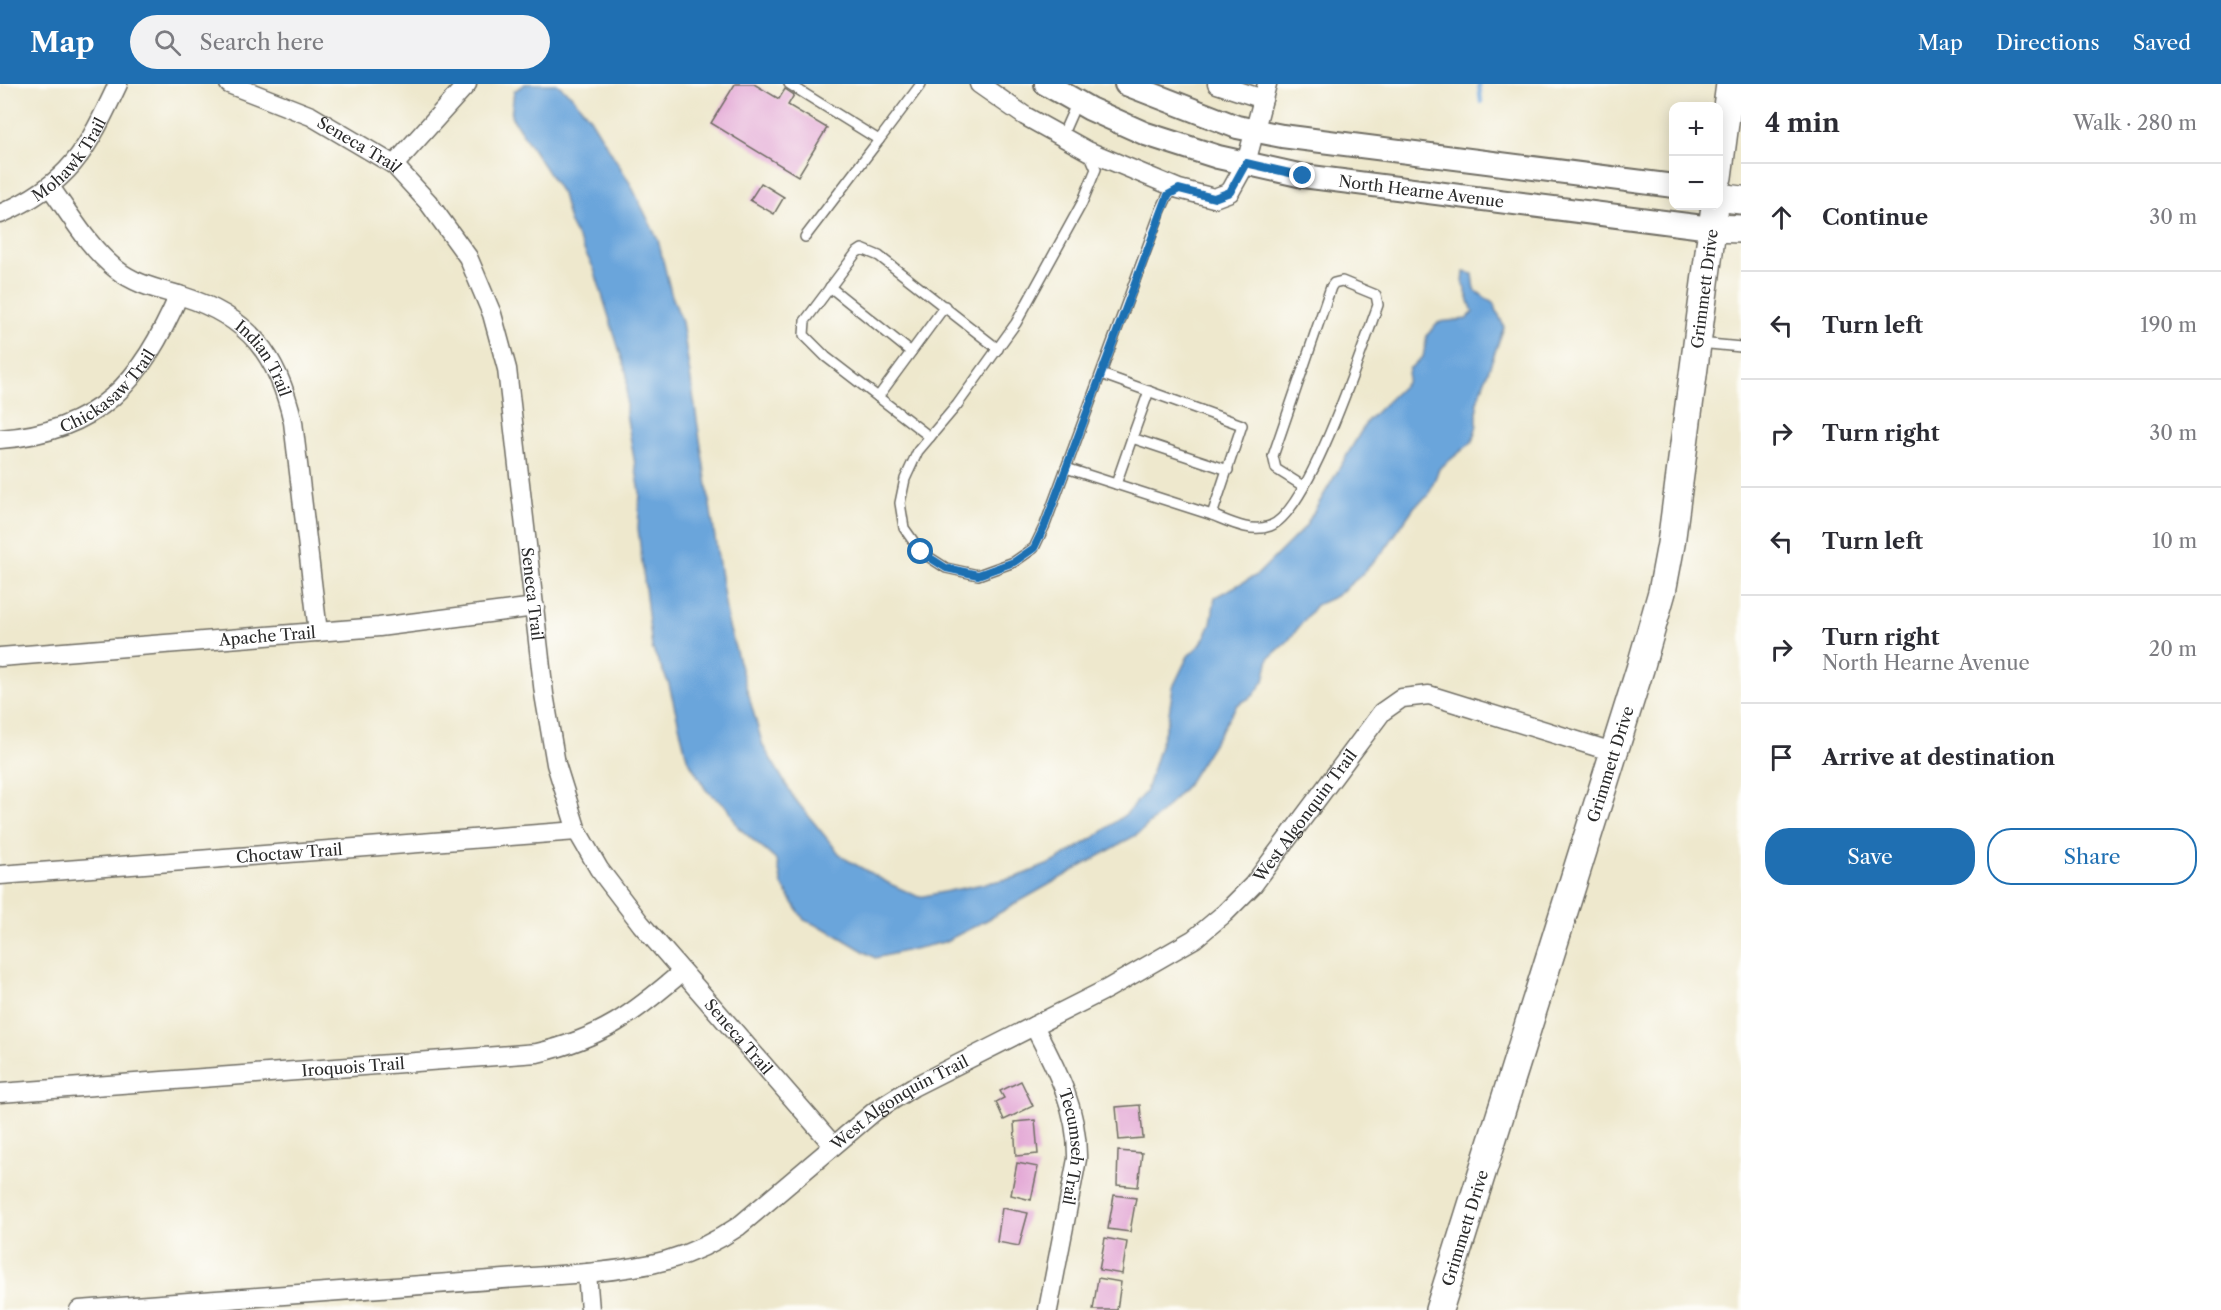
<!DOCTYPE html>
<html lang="en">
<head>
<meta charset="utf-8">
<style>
	:root { --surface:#fff; --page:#f2f2f3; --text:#2b2b33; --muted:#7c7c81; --line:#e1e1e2; --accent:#1f6fb2 }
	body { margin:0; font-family:"Libre Caslon Text",serif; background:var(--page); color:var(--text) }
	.controls { position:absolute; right:18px; top:18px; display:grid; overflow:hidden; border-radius:12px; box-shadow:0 3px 15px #0003 }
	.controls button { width:54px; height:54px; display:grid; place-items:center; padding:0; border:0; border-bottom:2px solid var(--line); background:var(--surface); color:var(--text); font:30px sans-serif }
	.stop { position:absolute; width:18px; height:18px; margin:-14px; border:4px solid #1f6fb2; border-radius:50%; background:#fff }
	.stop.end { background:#1f6fb2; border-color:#fff; box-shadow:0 2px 6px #0008 }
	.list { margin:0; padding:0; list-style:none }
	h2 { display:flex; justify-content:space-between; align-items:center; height:78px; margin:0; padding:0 24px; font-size:26px }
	h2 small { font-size:20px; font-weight:400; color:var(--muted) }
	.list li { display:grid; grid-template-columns:39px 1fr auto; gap:18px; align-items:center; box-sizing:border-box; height:108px; padding:0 24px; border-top:2px solid var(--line) }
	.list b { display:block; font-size:22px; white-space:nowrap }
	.list p { margin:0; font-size:20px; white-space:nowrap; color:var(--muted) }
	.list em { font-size:20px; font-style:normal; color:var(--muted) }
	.actions { display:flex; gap:12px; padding:18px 24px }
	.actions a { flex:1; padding:14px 0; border:2px solid var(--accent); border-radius:24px; text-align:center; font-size:21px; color:var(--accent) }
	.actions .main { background:var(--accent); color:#fff }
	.icon { flex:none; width:33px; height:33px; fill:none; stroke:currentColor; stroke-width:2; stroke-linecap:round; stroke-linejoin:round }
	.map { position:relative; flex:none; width:1741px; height:1226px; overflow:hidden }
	header { display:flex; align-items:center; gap:36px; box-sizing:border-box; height:84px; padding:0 30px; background:var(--accent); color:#fff }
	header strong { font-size:28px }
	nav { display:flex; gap:33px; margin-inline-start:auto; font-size:21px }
	.search { width:420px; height:54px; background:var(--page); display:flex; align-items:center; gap:15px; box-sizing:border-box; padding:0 21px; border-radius:33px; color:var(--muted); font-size:22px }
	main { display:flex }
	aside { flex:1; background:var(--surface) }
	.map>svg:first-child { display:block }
	.water { fill:#6ba5db; stroke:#4b6883; stroke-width:1.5 }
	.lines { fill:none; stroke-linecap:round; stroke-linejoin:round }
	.stream { stroke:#6ba5db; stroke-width:4.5 }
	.building { fill:#e3a7d5 }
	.service-casing { stroke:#6f6d64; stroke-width:12 }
	.minor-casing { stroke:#6f6d64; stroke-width:21 }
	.tertiary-casing { stroke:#6f6d64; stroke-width:26 }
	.secondary-casing { stroke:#6f6d64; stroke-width:30 }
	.service { stroke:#fff; stroke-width:9 }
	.minor { stroke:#fff; stroke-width:18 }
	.tertiary { stroke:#fff; stroke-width:22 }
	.secondary { stroke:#fff; stroke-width:27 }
	.route { stroke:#1f6fb2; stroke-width:8 }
	.labels { text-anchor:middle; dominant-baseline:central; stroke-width:4.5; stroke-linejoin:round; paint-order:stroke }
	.street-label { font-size:16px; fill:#2b2b2b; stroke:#fdfcf7 }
</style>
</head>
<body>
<header>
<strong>Map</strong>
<div class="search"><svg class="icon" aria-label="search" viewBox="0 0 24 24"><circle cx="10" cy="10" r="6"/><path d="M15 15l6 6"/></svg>Search here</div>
<nav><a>Map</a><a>Directions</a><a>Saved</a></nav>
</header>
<main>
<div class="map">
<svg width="1741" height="1226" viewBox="0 0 1741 1226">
	<rect width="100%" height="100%" fill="#fdfcf7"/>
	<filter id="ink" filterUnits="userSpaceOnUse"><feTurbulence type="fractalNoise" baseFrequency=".0167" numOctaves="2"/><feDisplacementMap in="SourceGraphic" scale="12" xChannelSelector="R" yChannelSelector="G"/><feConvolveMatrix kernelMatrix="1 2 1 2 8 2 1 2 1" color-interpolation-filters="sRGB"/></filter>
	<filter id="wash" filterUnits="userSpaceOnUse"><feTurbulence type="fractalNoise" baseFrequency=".008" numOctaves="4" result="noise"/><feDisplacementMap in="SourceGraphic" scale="24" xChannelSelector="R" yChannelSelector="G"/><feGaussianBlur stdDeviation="1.35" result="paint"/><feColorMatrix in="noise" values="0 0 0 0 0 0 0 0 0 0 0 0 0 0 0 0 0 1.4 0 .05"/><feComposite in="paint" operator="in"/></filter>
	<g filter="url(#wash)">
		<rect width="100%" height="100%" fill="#eee8cd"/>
		<polygon class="water" points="525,0 557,0 571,11 590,34 630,99 658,156 671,209 682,238 728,539 763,662 794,714 842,773 890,800 919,813 1017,793 1054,778 1095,753 1127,729 1146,707 1168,636 1173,603 1188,572 1201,560 1211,540 1215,513 1257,491 1305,443 1367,337 1407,298 1409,285 1423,273 1427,251 1439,238 1467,235 1473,228 1463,200 1464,188 1473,190 1475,206 1494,220 1504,243 1477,318 1477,341 1472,358 1439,385 1428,412 1415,422 1383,468 1359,493 1336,512 1316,521 1288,557 1269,574 1264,597 1253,612 1237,621 1187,701 1162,728 1138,750 987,836 944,858 875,874 828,846 804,836 782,801 777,777 738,743 728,724 706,706 687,674 669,600 652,564 638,444 640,408 626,330 627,291 594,185 569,137 562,110 511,32 514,7"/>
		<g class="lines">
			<polyline class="stream" points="1479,0 1481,18"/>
		</g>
		<g id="blocks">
			<g class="building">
				<polygon points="735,0 754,0 779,15 785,5 794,11 788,21 827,44 798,92 711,39"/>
				<polygon points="761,99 784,113 774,130 750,116"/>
				<polygon points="1021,997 1033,1022 1004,1036 996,1018 1004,1014 1000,1007"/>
				<polygon points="1140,1021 1143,1054 1119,1056 1116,1023"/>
				<polygon points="1035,1036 1038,1070 1016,1072 1014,1038"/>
				<polygon points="1118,1067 1142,1069 1138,1103 1117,1101"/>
				<polygon points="1017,1079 1038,1083 1031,1116 1011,1111"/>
				<polygon points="1114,1111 1136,1114 1130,1148 1108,1145"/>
				<polygon points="1002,1124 1028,1129 1019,1162 997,1158"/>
				<polygon points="1105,1154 1127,1158 1122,1190 1099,1186"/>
				<polygon points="1098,1194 1121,1198 1117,1226 1093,1226"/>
			</g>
		</g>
	</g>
	<g filter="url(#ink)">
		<use href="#blocks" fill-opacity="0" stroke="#6f6d64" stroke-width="1.5"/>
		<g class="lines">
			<g class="service-casing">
				<g id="service">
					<polyline points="789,0 879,56 921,0"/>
					<polyline points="1062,52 1077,18"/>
					<polyline points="1089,69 1096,85 1082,119 1016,239 957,321 918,367 905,395 900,419 904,444 921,468 946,484 978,491 1014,478 1034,464 1045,441 1161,126 1168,111 1178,106"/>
					<polyline points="805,153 879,56"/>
					<polyline points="830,203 911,268"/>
					<polyline points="1699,259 1741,263"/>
					<polyline points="1149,307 1132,354 1228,386"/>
					<polyline points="878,313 945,222"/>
					<polyline points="930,353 826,273 804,251 805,237 856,169 862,165 879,172 998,265"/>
					<polyline points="1066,384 1212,431 1242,341 1101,290"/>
					<polyline points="1116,400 1132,354"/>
					<path d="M1212 431C1230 438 1251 449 1270 442 1309 428 1362 264 1378 221L1376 211 1342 197 1334 199 1331 203 1273 372 1276 385 1303 402"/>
				</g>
			</g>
			<g class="minor-casing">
				<g id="minor">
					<path id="s1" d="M229 0 311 32 394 81 428 118 468 173 492 230 507 285 544 610 556 680 577 747 599 785 641 840 833 1061"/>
					<polyline points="979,0 1025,32 1088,67 1179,105 1214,114 1230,108 1246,79 1267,0"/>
					<polyline points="1217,0 1263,15"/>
					<polyline points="394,81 467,0"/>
					<path id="s2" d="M50 103C70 130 89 164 116 185 136 201 158 205 182 212 249 233 278 271 293 338L318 548"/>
					<path id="s3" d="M0 130C70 100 87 66 118 0"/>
					<path id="s4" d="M0 355C99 348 141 298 179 211"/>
					<path id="s5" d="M0 573 379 543 535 523"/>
					<path id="s6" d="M0 791 577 747"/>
					<path id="s7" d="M1034 942C1057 986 1078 1025 1077 1075L1048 1226"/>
					<path id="s8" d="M0 1009 537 969C602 954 633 930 682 888"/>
					<polyline points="587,1189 590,1226"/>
					<path id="s9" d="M79 1226 587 1189C647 1183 688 1177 739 1142L875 1027 913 1003 1107 905 1194 855 1225 829 1253 801 1382 628 1402 614 1429 611 1613 668"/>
				</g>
			</g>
			<g class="tertiary-casing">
				<g id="tertiary">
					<path id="s10" d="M1046 0 1090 25 1146 50 1218 73 1303 92 1711 144"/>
					<polyline points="1126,0 1237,43 1282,52 1674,102"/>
				</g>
			</g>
			<g class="secondary-casing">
				<g id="secondary">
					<polyline points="1718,93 1730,0"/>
					<polyline points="1718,113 1741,116"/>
					<polyline points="1711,144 1741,145"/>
					<path id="s11" d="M1439 1226 1640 585 1662 508 1671 460 1715 122"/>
				</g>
			</g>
			<use href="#service" class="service"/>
			<use href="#minor" class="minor"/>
			<use href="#tertiary" class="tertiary"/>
			<use href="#secondary" class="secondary"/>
		</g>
	</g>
	<g class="lines" filter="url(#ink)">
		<polyline class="route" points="921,468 946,484 978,491 1014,478 1034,464 1045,441 1168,111 1179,105 1214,114 1230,108 1246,79 1303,92"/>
	</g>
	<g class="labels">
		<g class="street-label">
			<text stroke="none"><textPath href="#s1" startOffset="144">Seneca Trail</textPath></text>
			<text stroke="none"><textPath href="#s3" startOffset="90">Mohawk Trail</textPath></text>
			<text stroke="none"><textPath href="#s10" startOffset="394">North Hearne Avenue</textPath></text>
			<text stroke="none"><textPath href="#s11" startOffset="1058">Grimmett Drive</textPath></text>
			<text stroke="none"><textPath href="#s2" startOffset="284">Indian Trail</textPath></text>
			<text stroke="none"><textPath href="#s4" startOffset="122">Chickasaw Trail</textPath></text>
			<text stroke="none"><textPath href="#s1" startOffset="648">Seneca Trail</textPath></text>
			<text stroke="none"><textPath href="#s5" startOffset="268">Apache Trail</textPath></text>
			<text stroke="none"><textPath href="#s11" startOffset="572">Grimmett Drive</textPath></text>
			<text stroke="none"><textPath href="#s9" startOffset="1378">West Algonquin Trail</textPath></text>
			<text stroke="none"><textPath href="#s6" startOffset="290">Choctaw Trail</textPath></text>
			<text stroke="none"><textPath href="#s1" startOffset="1152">Seneca Trail</textPath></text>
			<text stroke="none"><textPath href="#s8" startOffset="354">Iroquois Trail</textPath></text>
			<text stroke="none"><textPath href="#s9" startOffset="874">West Algonquin Trail</textPath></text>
			<text stroke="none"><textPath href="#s7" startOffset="129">Tecumseh Trail</textPath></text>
			<text stroke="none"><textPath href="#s11" startOffset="86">Grimmett Drive</textPath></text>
		</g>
	</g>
</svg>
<div class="controls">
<button>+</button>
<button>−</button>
</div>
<div class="stop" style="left:921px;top:468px"></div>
<div class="stop end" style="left:1303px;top:92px"></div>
</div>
<aside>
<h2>4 min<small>Walk · 280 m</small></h2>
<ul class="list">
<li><svg class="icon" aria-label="ahead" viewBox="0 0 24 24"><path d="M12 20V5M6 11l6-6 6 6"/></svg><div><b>Continue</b></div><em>30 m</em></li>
<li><svg class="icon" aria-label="left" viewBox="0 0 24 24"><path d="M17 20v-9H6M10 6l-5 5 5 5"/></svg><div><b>Turn left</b></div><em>190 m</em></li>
<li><svg class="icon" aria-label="right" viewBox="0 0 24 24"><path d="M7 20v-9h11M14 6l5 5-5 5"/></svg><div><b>Turn right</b></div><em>30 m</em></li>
<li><svg class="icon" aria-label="left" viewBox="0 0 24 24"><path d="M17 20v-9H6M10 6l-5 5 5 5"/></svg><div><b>Turn left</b></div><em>10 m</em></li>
<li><svg class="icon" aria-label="right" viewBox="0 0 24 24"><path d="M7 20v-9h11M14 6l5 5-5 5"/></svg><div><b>Turn right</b><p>North Hearne Avenue</p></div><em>20 m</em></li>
<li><svg class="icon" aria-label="arrive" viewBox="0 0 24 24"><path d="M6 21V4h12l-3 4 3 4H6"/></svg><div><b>Arrive at destination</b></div></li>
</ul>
<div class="actions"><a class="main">Save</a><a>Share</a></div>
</aside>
</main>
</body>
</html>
